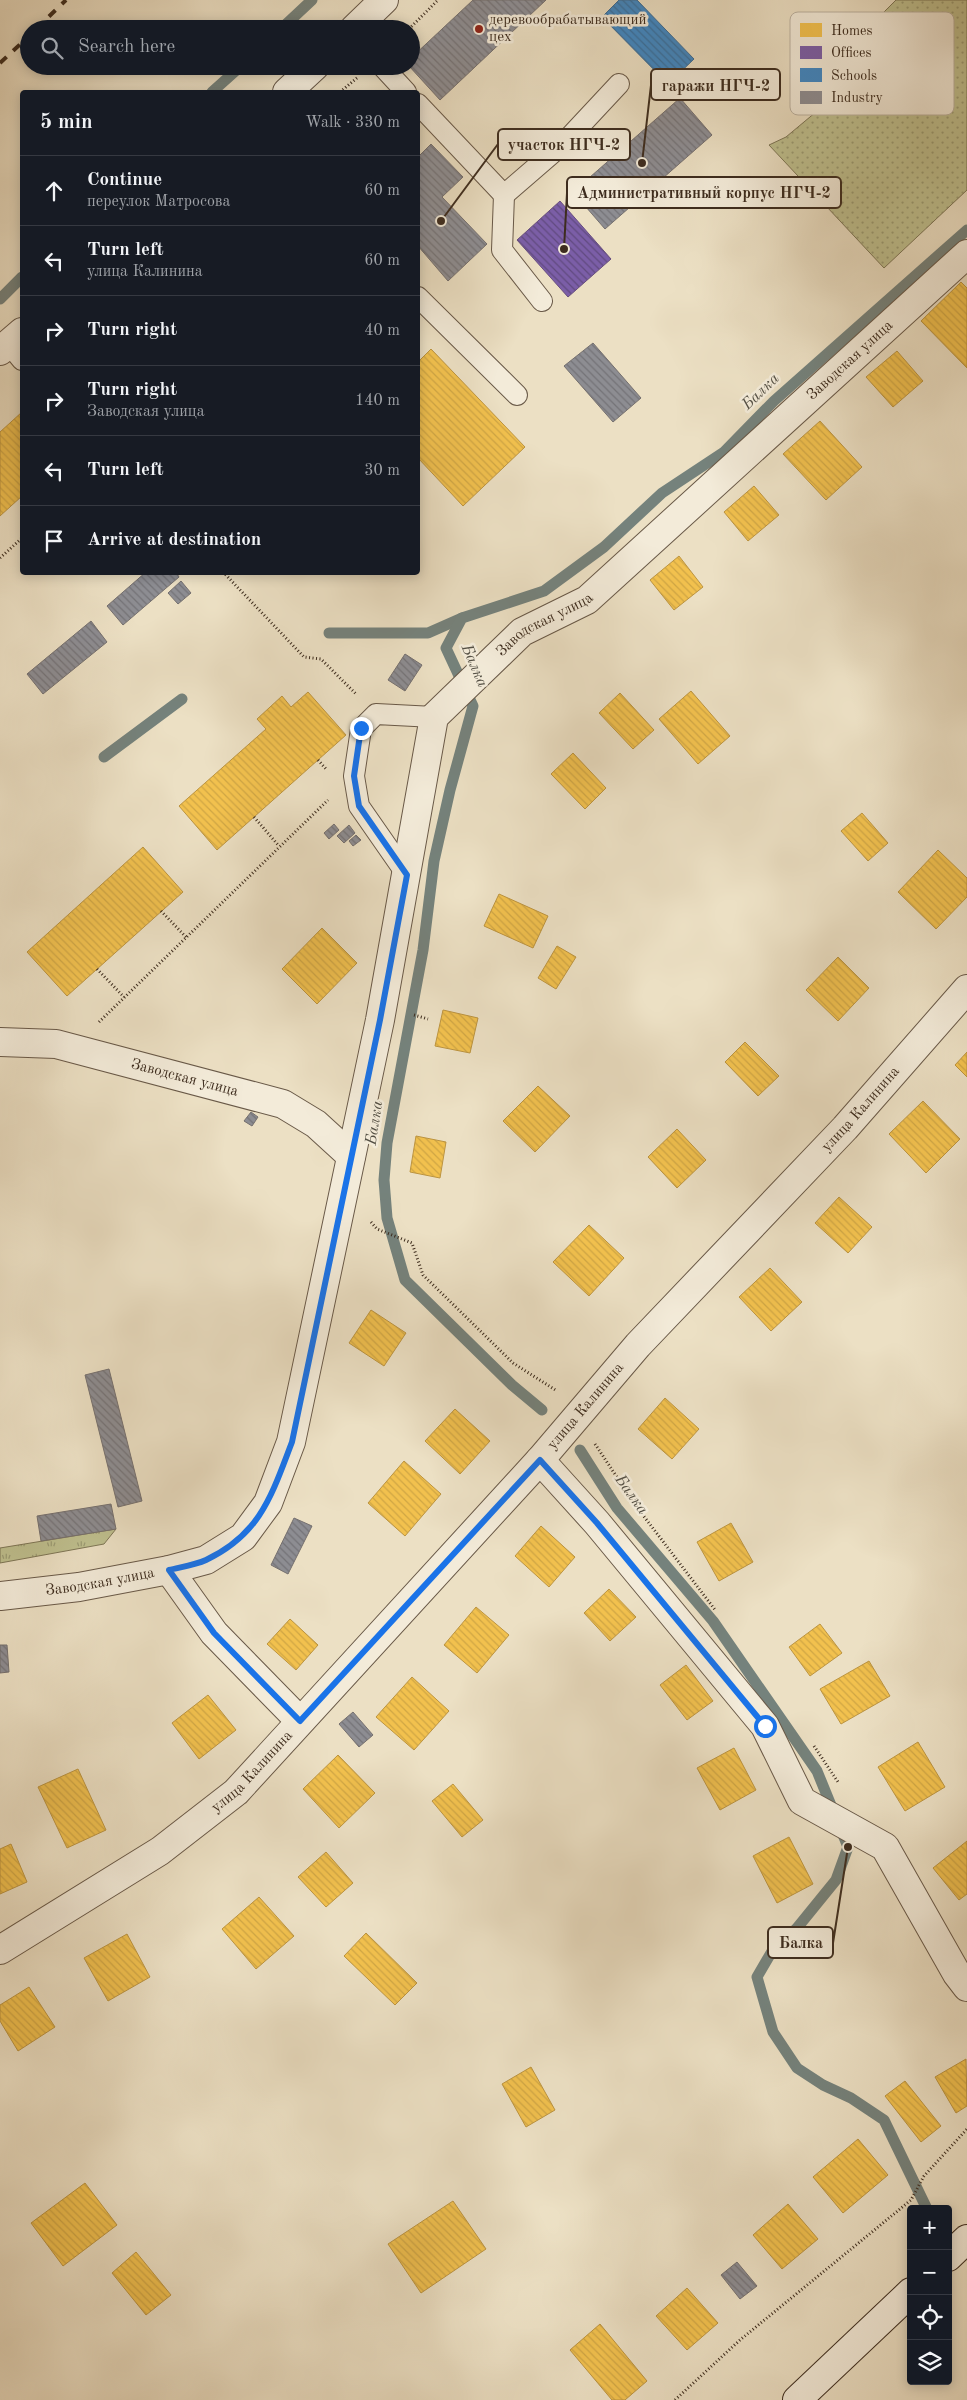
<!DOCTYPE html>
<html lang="en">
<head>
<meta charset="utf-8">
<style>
	:root { --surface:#171b24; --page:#242831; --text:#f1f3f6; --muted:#9ea1a6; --line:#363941 }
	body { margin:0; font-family:"Old Standard TT",serif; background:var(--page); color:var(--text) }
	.controls { position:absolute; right:15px; bottom:15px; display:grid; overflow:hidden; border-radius:5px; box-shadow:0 2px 12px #0003 }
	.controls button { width:45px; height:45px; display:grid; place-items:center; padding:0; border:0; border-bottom:1px solid var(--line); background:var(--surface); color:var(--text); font:25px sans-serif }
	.stop { position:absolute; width:15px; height:15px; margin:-11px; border:4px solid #1a73e8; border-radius:50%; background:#fff }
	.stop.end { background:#1a73e8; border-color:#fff; box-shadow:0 1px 5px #0008 }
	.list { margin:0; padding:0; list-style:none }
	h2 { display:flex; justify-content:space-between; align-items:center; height:65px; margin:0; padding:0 20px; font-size:21px }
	h2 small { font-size:16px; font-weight:400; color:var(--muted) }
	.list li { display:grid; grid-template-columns:32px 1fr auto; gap:15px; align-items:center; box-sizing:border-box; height:70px; padding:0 20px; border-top:1px solid var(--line) }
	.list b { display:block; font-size:19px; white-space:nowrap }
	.list p { margin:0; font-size:16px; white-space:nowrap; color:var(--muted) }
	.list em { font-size:16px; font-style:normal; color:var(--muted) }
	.icon { flex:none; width:28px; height:28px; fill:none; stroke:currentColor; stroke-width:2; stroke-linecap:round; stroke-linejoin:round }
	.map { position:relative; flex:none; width:967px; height:2400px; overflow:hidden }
	.search { position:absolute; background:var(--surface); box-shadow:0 2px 12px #0003; left:20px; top:20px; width:400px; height:55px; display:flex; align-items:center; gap:12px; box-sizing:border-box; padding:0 18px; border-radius:28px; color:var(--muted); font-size:19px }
	.panel { position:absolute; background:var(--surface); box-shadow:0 2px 12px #0003; left:20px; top:90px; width:400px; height:485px; border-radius:5px }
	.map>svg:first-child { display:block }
	.grass { fill:url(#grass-tufts); stroke:#7e7656 }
	.park { fill:url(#park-dots); stroke:#7e7656 }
	.homes { fill:url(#homes-back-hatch); stroke:#bc9440 }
	.offices { fill:url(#offices-back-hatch); stroke:#684f7e }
	.schools { fill:url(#schools-back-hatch); stroke:#3e6c93 }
	.industry { fill:url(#industry-back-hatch); stroke:#75706f }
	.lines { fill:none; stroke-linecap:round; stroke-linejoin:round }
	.stream { stroke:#75827c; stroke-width:11 }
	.lane-casing { stroke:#695948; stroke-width:22 }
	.street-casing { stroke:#695948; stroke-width:30 }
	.secondary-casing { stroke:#3d2c1e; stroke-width:30 }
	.path { stroke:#3d2c1e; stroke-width:3; stroke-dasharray:1 2.5; stroke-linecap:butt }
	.lane { stroke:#f3ebd9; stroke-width:20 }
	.street { stroke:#f3ebd9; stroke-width:28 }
	.secondary { stroke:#f3ebd9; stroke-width:28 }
	.rail { stroke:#3d2c1e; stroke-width:4; stroke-dasharray:9 9; stroke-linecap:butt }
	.route { stroke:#1a73e8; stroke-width:6 }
	.poi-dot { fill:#8f2418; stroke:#f3ebd9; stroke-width:2 }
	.labels { text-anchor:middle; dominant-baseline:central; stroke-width:5; stroke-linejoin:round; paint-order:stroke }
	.poi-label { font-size:15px; fill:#3d2c1e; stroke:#f3ebd9; text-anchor:start }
	.street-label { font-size:15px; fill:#3d2c1e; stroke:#f3ebd9 }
	.water-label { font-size:16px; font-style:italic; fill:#545045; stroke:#f3ebd9 }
	.key { fill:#f3ebd9; stroke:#bcb2a1; stroke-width:1 }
	.key-label { font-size:14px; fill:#3d2c1e }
	.leader { fill:none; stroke:#3d2c1e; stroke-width:2 }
	.callout-dot { fill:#3d2c1e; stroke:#f3ebd9; stroke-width:2 }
	.callout { fill:#f3ebd9; stroke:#3d2c1e; stroke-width:2 }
	.callout-label { font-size:16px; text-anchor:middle; font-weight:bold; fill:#3d2c1e }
</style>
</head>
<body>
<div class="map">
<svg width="967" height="2400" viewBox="0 0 967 2400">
	<defs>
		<pattern id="grass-tufts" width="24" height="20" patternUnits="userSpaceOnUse" patternTransform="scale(1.25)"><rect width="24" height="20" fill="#bfc08f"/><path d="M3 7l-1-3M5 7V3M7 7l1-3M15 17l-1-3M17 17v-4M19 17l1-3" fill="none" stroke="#9c9c74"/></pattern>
		<pattern id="park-dots" width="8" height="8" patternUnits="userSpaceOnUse" patternTransform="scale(1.25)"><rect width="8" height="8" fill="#bfc08f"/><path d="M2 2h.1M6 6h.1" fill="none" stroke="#9c9c74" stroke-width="1.8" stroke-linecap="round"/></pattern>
		<pattern id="homes-back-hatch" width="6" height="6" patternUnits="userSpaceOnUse" patternTransform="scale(1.25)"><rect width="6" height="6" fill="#f2c14e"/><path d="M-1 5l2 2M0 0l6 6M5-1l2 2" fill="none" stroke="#d0a644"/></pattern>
		<pattern id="offices-back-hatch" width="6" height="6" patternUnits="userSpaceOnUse" patternTransform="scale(1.25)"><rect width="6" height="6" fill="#7b5ea7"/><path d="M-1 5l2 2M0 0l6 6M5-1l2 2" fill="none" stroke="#614a80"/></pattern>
		<pattern id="schools-back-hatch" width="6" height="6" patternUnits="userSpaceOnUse" patternTransform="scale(1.25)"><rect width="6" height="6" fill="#3f88c5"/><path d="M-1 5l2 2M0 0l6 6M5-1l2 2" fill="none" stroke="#366f9f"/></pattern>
		<pattern id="industry-back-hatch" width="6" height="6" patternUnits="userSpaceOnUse" patternTransform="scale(1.25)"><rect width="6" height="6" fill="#8d8d92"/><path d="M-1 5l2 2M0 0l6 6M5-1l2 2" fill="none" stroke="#747377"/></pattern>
	</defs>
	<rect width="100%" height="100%" fill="#ece0c4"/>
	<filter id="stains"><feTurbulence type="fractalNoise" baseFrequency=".004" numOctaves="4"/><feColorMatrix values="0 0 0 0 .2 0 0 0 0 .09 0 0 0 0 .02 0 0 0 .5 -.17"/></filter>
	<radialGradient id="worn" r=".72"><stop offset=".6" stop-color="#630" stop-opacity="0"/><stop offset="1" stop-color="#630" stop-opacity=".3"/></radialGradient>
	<polygon class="grass" points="116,1529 104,1544 0,1563 0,1548"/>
	<polygon class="park" points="896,0 967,0 967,190 884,268 769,145 786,137 859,76 843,53"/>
	<g class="homes">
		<polygon points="961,282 967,288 967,368 921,321"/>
		<polygon points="431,349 525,447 463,506 418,458 418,362"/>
		<polygon points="897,351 923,381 893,407 866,377"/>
		<polygon points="22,412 22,496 0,516 0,432"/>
		<polygon points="820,421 862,467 826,500 783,454"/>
		<polygon points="754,486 779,515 748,541 724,512"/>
		<polygon points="679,556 703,587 674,610 650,580"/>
		<polygon points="691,691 730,736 698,764 659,719"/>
		<polygon points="308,692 346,735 217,850 179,806 266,729 257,719 282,696 291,707"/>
		<polygon points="620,693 654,730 633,749 599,713"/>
		<polygon points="573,753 606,788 585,809 551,774"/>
		<polygon points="862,813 888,843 868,861 841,831"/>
		<polygon points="143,847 183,892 67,996 27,952"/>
		<polygon points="938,850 967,878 967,897 936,929 898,892"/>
		<polygon points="499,894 548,916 533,948 484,926"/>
		<polygon points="322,928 357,963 317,1004 282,969"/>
		<polygon points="557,946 576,957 556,989 538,978"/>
		<polygon points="838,957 869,988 838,1021 806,990"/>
		<polygon points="443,1010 478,1018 470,1053 435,1046"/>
		<polygon points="745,1042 779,1076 758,1096 725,1062"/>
		<polygon points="967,1052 967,1077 955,1065"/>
		<polygon points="538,1086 570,1116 535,1152 503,1121"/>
		<polygon points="923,1101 960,1139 926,1173 889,1134"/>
		<polygon points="677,1129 706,1160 677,1188 648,1157"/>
		<polygon points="416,1136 446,1142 440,1178 410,1172"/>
		<polygon points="839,1197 872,1227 848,1253 815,1223"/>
		<polygon points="589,1225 624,1258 589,1296 553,1262"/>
		<polygon points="770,1268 802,1302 771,1331 739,1297"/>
		<polygon points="371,1310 406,1333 384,1366 349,1343"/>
		<polygon points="665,1398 699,1429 672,1459 638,1429"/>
		<polygon points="455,1409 490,1441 460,1474 425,1441"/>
		<polygon points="404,1461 441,1494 405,1536 368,1503"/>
		<polygon points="731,1523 753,1562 719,1581 697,1542"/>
		<polygon points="541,1526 575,1557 549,1587 515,1556"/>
		<polygon points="609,1589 636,1617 610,1641 584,1613"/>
		<polygon points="476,1607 509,1635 477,1673 444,1645"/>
		<polygon points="290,1619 318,1645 296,1670 267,1644"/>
		<polygon points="820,1624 842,1653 810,1676 789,1647"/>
		<polygon points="869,1661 890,1696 841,1724 820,1689"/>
		<polygon points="686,1665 713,1701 687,1720 660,1685"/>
		<polygon points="412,1677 449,1711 414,1750 376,1717"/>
		<polygon points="208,1695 236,1730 199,1759 172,1723"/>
		<polygon points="918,1742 945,1787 905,1811 878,1767"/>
		<polygon points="734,1748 756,1790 720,1810 697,1768"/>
		<polygon points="338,1755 375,1793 339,1828 303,1789"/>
		<polygon points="78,1769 106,1830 67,1848 38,1787"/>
		<polygon points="453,1784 483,1820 462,1837 432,1801"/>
		<polygon points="789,1837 813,1884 777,1903 753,1856"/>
		<polygon points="967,1841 967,1894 959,1900 933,1868"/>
		<polygon points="11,1844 27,1882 0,1894 0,1849"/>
		<polygon points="326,1852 353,1883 326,1907 298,1877"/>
		<polygon points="259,1897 294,1936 256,1969 222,1929"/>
		<polygon points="366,1933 417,1983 395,2005 344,1956"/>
		<polygon points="127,1934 150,1977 108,2001 84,1958"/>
		<polygon points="29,1987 55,2027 18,2051 0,2021 0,2005"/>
		<polygon points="966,2059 967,2106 956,2113 935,2077"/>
		<polygon points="531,2067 555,2110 526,2127 502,2084"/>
		<polygon points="905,2081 941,2126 921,2142 885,2096"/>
		<polygon points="858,2139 888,2175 843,2213 813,2177"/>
		<polygon points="85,2183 117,2225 63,2266 31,2223"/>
		<polygon points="453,2201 486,2249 421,2293 388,2244"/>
		<polygon points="788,2204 818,2239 782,2269 753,2235"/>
		<polygon points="136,2252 171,2295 146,2315 112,2273"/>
		<polygon points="687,2288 718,2323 687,2350 656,2316"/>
		<polygon points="600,2324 647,2381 625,2400 612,2400 570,2350"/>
	</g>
	<polygon class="offices" points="560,201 611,259 568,297 517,240"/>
	<polygon class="schools" points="619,0 637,0 694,59 668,84 602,17"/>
	<g class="industry">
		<polygon points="473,0 546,0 440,100 409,66 411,66 411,58"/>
		<polygon points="680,98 712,135 605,229 573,192"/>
		<polygon points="431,144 463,177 442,197 487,244 448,281 418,246 418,157"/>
		<polygon points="593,343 641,398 613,422 564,366"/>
		<polygon points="146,572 176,572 179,577 123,625 107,606"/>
		<polygon points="181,581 191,593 178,604 168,593"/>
		<polygon points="91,621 107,642 43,694 27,674"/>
		<polygon points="405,654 422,665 405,691 388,680"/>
		<polygon points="334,824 339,830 329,839 324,833"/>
		<polygon points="349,825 355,833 344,843 337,836"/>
		<polygon points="356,835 361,840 353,846 349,841"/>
		<polygon points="251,1112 258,1117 252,1126 244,1121"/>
		<polygon points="109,1369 142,1501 118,1507 85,1375"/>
		<polygon points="111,1504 116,1529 41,1541 37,1516"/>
		<polygon points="294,1518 312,1526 288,1574 271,1565"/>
		<polygon points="0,1645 7,1645 9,1672 0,1673"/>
		<polygon points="353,1712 373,1735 359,1747 339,1724"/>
		<polygon points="737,2262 757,2286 740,2299 721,2275"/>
	</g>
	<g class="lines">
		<g class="stream">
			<polyline points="281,29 312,0"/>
			<polyline points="212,92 241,66"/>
			<polyline points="0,299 22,277"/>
			<polyline points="329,633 428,633 462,618"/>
			<polyline points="104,757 182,699"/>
			<polyline points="542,1410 512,1385 405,1280 387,1218 384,1180 387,1143 423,950 434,861 450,790 473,706 446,648 462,618 544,591 604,547 662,493 724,452 774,401 967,230"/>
			<polyline points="580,1450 617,1508 713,1621 817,1771 848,1847 836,1880 797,1928 771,1953 757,1977 773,2032 797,2068 823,2085 851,2098 884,2120 927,2209"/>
		</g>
		<g class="lane-casing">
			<g id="lane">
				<polyline points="382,66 406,92"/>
				<polyline points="418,104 504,195 563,144 619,84"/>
				<polyline points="504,195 502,250 542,301"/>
				<polyline points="418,297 517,395"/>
				<polyline points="9,344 22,360"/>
				<polyline points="407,875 359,806 354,776 361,729 376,714 434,717"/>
			</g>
		</g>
		<g class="street-casing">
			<g id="street">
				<polyline points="354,29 384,0"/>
				<polyline points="287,92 315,66"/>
				<polyline points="0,351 22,332"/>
				<path id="s1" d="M0 1042 56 1044 283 1104 316 1124 351 1156"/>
				<polyline points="540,1460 597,1523 765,1726 802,1801 885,1847 957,1974 967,1987"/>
				<polyline points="169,1570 214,1633 300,1721"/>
				<path id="s2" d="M0 1596 79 1587 169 1570 206 1560 243 1537 268 1503 291 1442 380 1020 434 717 522 632 587 600 967 254"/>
				<path id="s3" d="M0 1950 160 1851 236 1792 540 1460 638 1345 845 1128 967 989"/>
			</g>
		</g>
		<g class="secondary-casing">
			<g id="secondary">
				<polyline points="948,2257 967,2239"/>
				<polyline points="797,2400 911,2292"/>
			</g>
		</g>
		<g class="path">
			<polyline points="409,29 438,0"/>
			<polyline points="340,92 357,78"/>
			<polyline points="0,558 22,538"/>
			<polyline points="223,572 304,657 321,659 356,694"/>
			<polyline points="318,760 326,769"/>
			<polyline points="254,817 279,846"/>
			<polyline points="161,911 186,937"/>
			<polyline points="97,969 124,997"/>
			<polyline points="414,1015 428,1019"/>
			<polyline points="99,1022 328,800"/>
			<polyline points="371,1222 377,1229 412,1243 423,1275 513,1363 557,1391"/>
			<polyline points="595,1444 636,1506 716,1611"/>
			<polyline points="814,1746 838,1782"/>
			<polyline points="675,2400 740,2340 911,2200 924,2176 967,2129"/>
		</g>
		<use href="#lane" class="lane"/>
		<use href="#street" class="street"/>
		<use href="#secondary" class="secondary"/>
		<g class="rail">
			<polyline points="36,29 66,0"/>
			<polyline points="0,63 29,36"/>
		</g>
	</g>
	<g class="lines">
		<path class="route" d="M361 728 354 776 359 806 407 875 380 1020 292 1442C272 1494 261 1534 206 1560 195 1565 181 1567 169 1570L214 1633 300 1721 540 1460 597 1523 765 1726"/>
	</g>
	<circle class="poi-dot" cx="479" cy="29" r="5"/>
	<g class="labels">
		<g class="poi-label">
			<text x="489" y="20">деревообрабатывающий<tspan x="489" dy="17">цех</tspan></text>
		</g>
		<g class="street-label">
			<text stroke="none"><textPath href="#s2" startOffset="1650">Заводская улица</textPath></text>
			<text stroke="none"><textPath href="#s2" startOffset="1245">Заводская улица</textPath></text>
			<text stroke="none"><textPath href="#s1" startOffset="189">Заводская улица</textPath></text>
			<text stroke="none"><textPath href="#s3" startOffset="1210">улица Калинина</textPath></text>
			<text stroke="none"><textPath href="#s3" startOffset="805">улица Калинина</textPath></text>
			<text stroke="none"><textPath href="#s2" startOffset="101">Заводская улица</textPath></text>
			<text stroke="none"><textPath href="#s3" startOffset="310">улица Калинина</textPath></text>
		</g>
		<g class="water-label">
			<text transform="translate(761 392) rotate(-44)">Балка</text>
			<text transform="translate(474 666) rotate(67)">Балка</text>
			<text transform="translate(375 1123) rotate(-81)">Балка</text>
			<text transform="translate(631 1495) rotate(54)">Балка</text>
		</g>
	</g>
	<rect x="790" y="12" width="164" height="103" rx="8" class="key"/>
	<rect x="800" y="23" width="22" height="14" fill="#f2c14e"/>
	<rect x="800" y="46" width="22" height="13" fill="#7b5ea7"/>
	<rect x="800" y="68" width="22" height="14" fill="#3f88c5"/>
	<rect x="800" y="91" width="22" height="13" fill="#8d8d92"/>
	<g class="key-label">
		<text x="831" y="35">Homes</text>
		<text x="831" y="57">Offices</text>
		<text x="831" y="80">Schools</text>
		<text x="831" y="102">Industry</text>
	</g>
	<path class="leader" d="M642 163L651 85M441 221L498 144M564 249L567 193M848 1847L833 1943"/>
	<g class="callout-dot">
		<circle cx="642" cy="163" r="5"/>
		<circle cx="441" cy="221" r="5"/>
		<circle cx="564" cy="249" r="5"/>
		<circle cx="848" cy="1847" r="5"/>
	</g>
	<g class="callout">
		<rect x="651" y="69" width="129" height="31" rx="5"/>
		<rect x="498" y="129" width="132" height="31" rx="5"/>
		<rect x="567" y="177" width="274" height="31" rx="5"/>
		<rect x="768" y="1927" width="65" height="31" rx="5"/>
	</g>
	<g class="callout-label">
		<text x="716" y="91">гаражи НГЧ-2</text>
		<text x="564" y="150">участок НГЧ-2</text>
		<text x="704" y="198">Административный корпус НГЧ-2</text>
		<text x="801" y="1948">Балка</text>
	</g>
	<rect width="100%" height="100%" filter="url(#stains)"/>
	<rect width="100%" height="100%" fill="url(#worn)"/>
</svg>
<div class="controls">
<button>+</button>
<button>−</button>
<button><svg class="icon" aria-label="locate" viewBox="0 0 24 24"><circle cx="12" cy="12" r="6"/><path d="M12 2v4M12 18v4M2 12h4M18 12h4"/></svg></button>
<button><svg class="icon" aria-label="layers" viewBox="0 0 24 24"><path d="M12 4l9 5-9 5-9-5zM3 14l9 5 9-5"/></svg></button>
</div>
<div class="stop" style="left:765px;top:1726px"></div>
<div class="stop end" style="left:361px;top:728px"></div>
<div class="search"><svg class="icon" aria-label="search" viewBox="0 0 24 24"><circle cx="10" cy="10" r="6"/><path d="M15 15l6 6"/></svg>Search here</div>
<section class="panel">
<h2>5 min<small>Walk · 330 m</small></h2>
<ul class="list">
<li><svg class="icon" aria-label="ahead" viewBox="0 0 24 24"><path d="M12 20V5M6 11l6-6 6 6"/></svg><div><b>Continue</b><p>переулок Матросова</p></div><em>60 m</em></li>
<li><svg class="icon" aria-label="left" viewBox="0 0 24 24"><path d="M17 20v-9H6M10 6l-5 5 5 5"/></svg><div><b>Turn left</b><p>улица Калинина</p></div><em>60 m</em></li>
<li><svg class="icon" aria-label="right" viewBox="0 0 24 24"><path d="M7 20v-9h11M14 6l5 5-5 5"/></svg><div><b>Turn right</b></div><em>40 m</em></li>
<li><svg class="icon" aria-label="right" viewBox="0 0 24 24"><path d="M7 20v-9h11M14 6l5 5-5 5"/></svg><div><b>Turn right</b><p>Заводская улица</p></div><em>140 m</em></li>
<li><svg class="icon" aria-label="left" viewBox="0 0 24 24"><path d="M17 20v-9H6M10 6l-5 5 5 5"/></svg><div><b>Turn left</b></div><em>30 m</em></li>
<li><svg class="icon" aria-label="arrive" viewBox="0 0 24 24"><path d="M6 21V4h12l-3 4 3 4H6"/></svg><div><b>Arrive at destination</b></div></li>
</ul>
</section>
</div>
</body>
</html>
